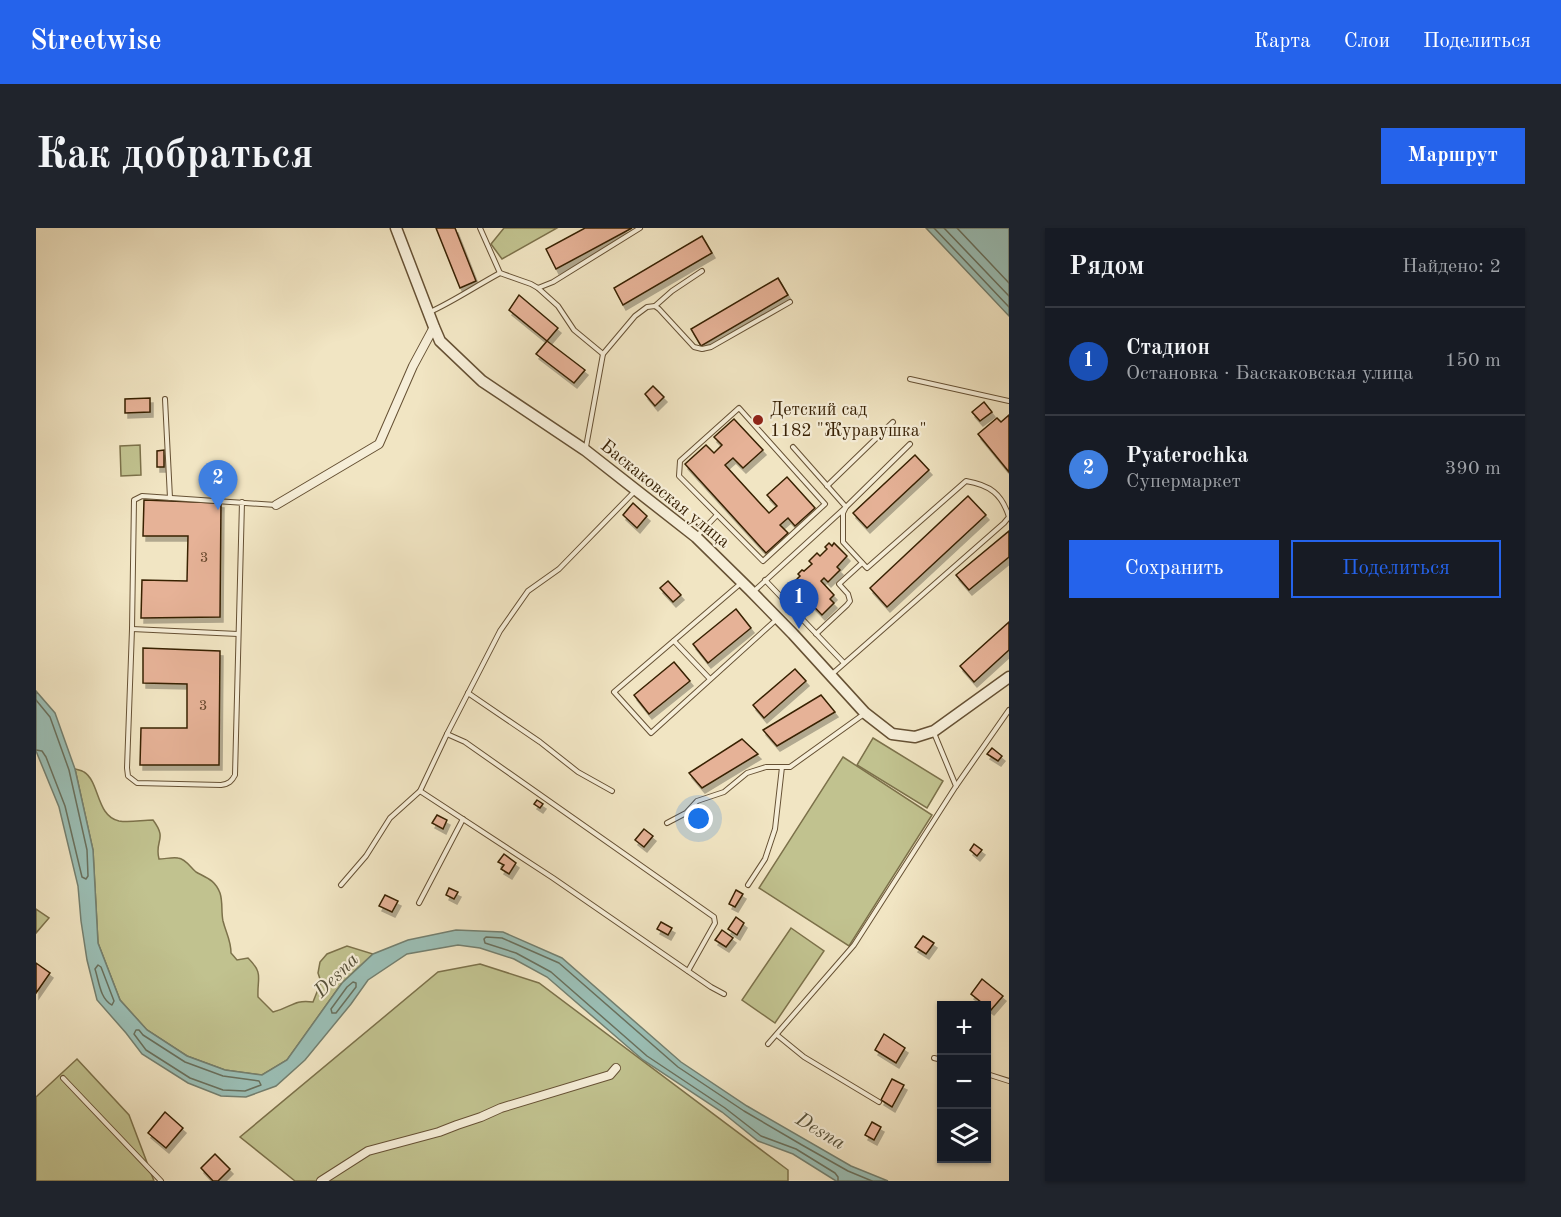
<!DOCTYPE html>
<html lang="ru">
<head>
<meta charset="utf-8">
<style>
	:root { --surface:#171b24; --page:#20242c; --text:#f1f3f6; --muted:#9ea1a6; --line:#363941; --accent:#2563eb }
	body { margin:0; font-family:"Old Standard TT",serif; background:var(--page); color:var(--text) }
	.controls { position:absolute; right:18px; bottom:18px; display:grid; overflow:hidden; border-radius:0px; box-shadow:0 2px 4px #0004 }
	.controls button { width:54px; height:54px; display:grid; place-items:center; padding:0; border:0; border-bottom:2px solid var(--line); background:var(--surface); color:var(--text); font:30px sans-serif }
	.you { position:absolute; left:663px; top:591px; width:21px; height:21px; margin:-15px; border:4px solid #fff; border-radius:50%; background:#1a73e8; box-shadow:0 0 0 9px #1a73e833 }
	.badge { display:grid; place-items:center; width:39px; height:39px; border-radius:50%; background:var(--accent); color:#fff; font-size:20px; font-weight:700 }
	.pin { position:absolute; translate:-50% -50px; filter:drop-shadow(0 2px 3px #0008) }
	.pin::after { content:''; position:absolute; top:32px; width:21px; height:18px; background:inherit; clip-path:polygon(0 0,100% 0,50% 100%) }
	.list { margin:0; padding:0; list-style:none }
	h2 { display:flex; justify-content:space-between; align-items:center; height:78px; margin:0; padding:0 24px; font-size:26px }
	h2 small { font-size:20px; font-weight:400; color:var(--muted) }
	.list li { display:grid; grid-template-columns:39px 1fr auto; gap:18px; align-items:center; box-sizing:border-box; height:108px; padding:0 24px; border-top:2px solid var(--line) }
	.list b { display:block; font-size:22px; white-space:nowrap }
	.list p { margin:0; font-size:20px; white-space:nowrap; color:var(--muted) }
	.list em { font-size:20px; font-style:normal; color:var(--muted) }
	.actions { display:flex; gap:12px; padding:18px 24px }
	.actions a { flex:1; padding:14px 0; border:2px solid var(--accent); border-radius:0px; text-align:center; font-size:21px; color:var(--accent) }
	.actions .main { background:var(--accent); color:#fff }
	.icon { flex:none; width:33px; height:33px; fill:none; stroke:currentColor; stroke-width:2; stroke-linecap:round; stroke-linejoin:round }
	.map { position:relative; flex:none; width:973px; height:953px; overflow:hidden; border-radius:0px }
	header { display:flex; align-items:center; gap:36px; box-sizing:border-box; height:84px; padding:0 30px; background:var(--accent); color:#fff }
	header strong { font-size:28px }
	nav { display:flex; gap:33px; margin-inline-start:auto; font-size:21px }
	.intro { display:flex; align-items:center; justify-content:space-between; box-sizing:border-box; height:144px; padding:0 36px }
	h1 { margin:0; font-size:42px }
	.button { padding:15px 27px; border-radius:0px; background:var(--accent); color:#fff; font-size:21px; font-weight:700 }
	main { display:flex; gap:36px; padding:0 36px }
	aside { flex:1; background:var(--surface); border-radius:0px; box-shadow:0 2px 4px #0004 }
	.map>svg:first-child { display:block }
	.green { fill:#c1c28f; stroke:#7c714a; stroke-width:1.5 }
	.water { fill:#9bbfb6; stroke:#737f6f; stroke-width:1.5 }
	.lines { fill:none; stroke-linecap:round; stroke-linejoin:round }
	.shore { stroke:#69705d; stroke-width:1.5 }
	.building { fill:#e6b297; stroke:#372004; stroke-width:1.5; filter:url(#shadow) }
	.service-casing { stroke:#665134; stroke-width:6 }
	.minor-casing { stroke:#665134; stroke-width:10 }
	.tertiary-casing { stroke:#665134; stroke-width:13 }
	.service { stroke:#f6eed8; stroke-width:4 }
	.minor { stroke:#f6eed8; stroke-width:8 }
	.tertiary { stroke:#f6eed8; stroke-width:10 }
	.poi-dot { fill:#8f2418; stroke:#f6eed8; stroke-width:2 }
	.labels { text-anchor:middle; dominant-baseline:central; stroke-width:4.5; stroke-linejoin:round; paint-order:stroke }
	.number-label { font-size:15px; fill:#634429 }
	.poi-label { font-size:18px; fill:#372004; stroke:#f6eed8; text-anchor:start }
	.street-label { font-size:18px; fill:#372004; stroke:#f6eed8 }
	.water-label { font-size:20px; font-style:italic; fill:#555039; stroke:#f6eed8 }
</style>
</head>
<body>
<header>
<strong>Streetwise</strong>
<nav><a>Карта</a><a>Слои</a><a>Поделиться</a></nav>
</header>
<div class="intro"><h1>Как добраться</h1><a class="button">Маршрут</a></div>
<main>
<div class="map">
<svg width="973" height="953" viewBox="0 0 973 953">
	<defs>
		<filter id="shadow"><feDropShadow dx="3" dy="5" stdDeviation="0" flood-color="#0004"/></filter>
	</defs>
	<rect width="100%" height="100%" fill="#f1e5c3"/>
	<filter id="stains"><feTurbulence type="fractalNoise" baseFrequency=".00333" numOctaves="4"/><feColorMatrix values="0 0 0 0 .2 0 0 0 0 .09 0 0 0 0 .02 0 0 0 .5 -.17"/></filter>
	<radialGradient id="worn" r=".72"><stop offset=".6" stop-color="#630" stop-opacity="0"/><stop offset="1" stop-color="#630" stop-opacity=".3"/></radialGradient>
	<g class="green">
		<polygon points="468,0 521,0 466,31 455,16"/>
		<polygon points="104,217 105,247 85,248 84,218"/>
		<polygon points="837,510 907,553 891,580 821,537"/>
		<polygon points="807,529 896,587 813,718 723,660"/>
		<path d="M39 541C42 542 45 542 48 544 64 554 60 588 83 593 94 595 106 592 117 592 132 612 118 612 123 631 129 631 136 629 142 630 150 631 154 639 160 644 171 650 179 652 184 665 187 674 185 684 187 693 190 705 195 712 195 725L201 732 212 730C228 746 221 749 222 769L237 784C255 780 257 771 277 774L285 754 282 745 284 734 291 726 311 718 337 726 306 755 251 832 226 847 189 842 151 828 111 802 84 772 62 715 57 622Z"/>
		<polygon points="0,681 13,690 0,705"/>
		<polygon points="755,700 788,723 739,795 706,772"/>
		<polygon points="444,736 503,755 752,942 752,953 259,953 204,909 402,744"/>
		<polygon points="41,831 93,887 118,953 0,953 0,869"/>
	</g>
	<g class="water">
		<polygon points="890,0 973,0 973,88"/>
		<polygon points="0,463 19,485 39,541 57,622 62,715 84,772 111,802 151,828 189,842 226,847 251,832 306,755 337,726 372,712 420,702 467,704 526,730 645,834 711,878 815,938 852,953 800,953 757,926 722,913 686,884 607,832 511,749 478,731 444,720 422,717 371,726 332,752 315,776 269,832 240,858 210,869 185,868 152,855 106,826 90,805 61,772 51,732 45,693 42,658 23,579 0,523"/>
	</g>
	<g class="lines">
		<g class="shore">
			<polyline points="898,0 973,79"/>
			<polyline points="908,0 973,68"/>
			<polyline points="921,0 973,55"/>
			<polyline points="0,472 14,489 33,542 51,622 52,648 50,651 46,649 29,578 10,529 6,523 0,522"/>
			<path d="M62 737 65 739 78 773 76 777C64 771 63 753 59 741Z"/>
			<polygon points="317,754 320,755 320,759 300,785 296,785 295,781 311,759"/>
			<polygon points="100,802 103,802 107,807 149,834 187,848 223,853 225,857 209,863 187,862 154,850 110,822 98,806"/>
			<polyline points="802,953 802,949 799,945 760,921 725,908 689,880 611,828 515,744 480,725 449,715 448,711 450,709 466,710 523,735 642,839 708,883 766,917 812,943 836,953"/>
		</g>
	</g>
	<g class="building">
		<polygon points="400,0 419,0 440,53 424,60"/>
		<polygon points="549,0 596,0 520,41 510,21"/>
		<polygon points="666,8 676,25 587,77 578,60"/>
		<polygon points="742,50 752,67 665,118 655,101"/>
		<polygon points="483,67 522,100 511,113 473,82"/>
		<polygon points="511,113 549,142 538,155 500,126"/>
		<polygon points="617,158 628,169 619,178 609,166"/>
		<polygon points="114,170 114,184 89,185 89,171"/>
		<polygon points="948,174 956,184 944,193 936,184"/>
		<polygon points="973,187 973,244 942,206 961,190 965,194"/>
		<polygon points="698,191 727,222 707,240 697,230 689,237 733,285 741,278 731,267 751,249 779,280 759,298 752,290 744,297 752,305 730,325 649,236 670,217 678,225 686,217 678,209"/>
		<polygon points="128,222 128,239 121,239 121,223"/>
		<polygon points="879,227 893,242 831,300 817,285"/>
		<polygon points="932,268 950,287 851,379 834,360"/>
		<polygon points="108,272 185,275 184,389 105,390 106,352 151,353 152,308 107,308"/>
		<polygon points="597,275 611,288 601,300 587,287"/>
		<polygon points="973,303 973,329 933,362 920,347"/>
		<polygon points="793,315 796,318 798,315 811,328 801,339 804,342 792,354 788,350 785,353 798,367 794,371 798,375 786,387 756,356 764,348 762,346 766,342 768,343 776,336 773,333 781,325 784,328 791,321 789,319"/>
		<polygon points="632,353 645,367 637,374 624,360"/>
		<polygon points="700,381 715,400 672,435 657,416"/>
		<polygon points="973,394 973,422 938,454 924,438"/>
		<polygon points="107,420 184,423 183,537 104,537 105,500 151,500 151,456 107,455"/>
		<polygon points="638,434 654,453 613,486 598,467"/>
		<polygon points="759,441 770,453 728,490 717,477"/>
		<polygon points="785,467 799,484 741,518 727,502"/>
		<polygon points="706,511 722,526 666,560 653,545"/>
		<polygon points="956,520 966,528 962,533 951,526"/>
		<polygon points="501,572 507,576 504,580 498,576"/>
		<polygon points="401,587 411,592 407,601 396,595"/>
		<polygon points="608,601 617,608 608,619 599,612"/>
		<polygon points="938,616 946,622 941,628 934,622"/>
		<polygon points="468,626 480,635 473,646 465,641 468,637 462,634"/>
		<polygon points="413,660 422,664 418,671 410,667"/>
		<polygon points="700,662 707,666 699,679 693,676"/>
		<polygon points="349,667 362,673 356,684 343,678"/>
		<polygon points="700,689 708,695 701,707 692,701"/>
		<polygon points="625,694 636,700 632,707 621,701"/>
		<polygon points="686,702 697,710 690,719 679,712"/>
		<polygon points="887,708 898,715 890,726 879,719"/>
		<polygon points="0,735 14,745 0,765"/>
		<polygon points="946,751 967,768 955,782 935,766"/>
		<polygon points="848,806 869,820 860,835 839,822"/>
		<polygon points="856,851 868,857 856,879 845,872"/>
		<polygon points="129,884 147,900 130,920 112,905"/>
		<polygon points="836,894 845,899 838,912 829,907"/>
		<polygon points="179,926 194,941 182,953 177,953 165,940"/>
	</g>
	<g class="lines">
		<g class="service-casing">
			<g id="service">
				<polyline points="444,0 464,45"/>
				<polyline points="502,60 522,78 538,102 567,126"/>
				<polyline points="619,78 636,63 666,43"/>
				<path d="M394 84C418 73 440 58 464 45L495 56 502 60 517 54 604 0"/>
				<polyline points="874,151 973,173"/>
				<polyline points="129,171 134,270"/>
				<polygon points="703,180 789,276 727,333 643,248 644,233"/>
				<polyline points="550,219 567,126 599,88 611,79 619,78 623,81 658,119 666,121 675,119 754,74"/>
				<polyline points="791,258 857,194"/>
				<path d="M206 274 199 547C196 553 193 556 185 557L101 555 92 548 91 540 96 401 98 272 106 268 240 277"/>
				<polyline points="661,308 681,287"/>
				<polyline points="729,352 808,435"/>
				<polyline points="704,356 578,464 615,505 741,391"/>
				<polyline points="717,364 810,279 757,219"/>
				<polyline points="96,401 202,406"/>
				<polyline points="780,406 811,377 814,373 812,366 803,356 826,335"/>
				<polyline points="638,413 674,451"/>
				<path d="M795 447 968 295 973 289C966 266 954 257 930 253L831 340 807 314V285L810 279 874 216"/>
				<polyline points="432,465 504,514 542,544 576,563"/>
				<polyline points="411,506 429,514 678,689 679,695 652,743"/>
				<polyline points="920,558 973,482"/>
				<polyline points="384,563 517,650 675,759 688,766"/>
				<polyline points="631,595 650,585 661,573 688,564 711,545 730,539 754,539 828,486"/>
				<polyline points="305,657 330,628 354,590 384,563 411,506 464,403 492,363 523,341 599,263"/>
				<polyline points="712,657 729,631 739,601 746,539"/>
				<polyline points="383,675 427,591"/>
				<polyline points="741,807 768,829 843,874"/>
				<polyline points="732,816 818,717 920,558 898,505"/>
				<polyline points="898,830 906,832"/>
				<polyline points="951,846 973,853"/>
				<polyline points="27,850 125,953"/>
			</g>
		</g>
		<g class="minor-casing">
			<g id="minor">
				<polyline points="240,277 343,216 377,138 398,99"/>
				<polyline points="285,953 332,923 403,904 421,897 445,889 465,880 574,847 580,840"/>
			</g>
		</g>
		<g class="tertiary-casing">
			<polyline id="tertiary" points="360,0 398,99 404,113 446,153 549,222 660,309 714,362 757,406 829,485 856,506 879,509 898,503 973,449"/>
		</g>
		<use href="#service" class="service"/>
		<use href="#minor" class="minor"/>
		<use href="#tertiary" class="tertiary"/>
	</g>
	<circle class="poi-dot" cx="722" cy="192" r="6"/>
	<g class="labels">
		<g class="number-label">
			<text x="168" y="330">3</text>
			<text x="167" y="478">3</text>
		</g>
		<g class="poi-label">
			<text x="734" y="182">Детский сад<tspan x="734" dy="21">1182 "Журавушка"</tspan></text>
		</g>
		<g class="street-label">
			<text transform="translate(629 266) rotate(39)">Баскаковская улица</text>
		</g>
		<g class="water-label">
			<text transform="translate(301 748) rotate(-45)">Desna</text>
			<text transform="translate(784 904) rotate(31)">Desna</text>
		</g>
	</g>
	<rect width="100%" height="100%" filter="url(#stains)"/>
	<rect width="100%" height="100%" fill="url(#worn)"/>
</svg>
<div class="controls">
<button>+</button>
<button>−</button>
<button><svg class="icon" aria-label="layers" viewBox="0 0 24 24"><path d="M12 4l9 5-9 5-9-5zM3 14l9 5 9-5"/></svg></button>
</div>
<div class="you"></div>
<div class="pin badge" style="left:763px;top:401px;background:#1a4fb4">1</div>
<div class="pin badge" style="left:182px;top:282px;background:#3f7fe0">2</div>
</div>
<aside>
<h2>Рядом<small>Найдено: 2</small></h2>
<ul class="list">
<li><span class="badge" style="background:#1a4fb4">1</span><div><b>Стадион</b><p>Остановка · Баскаковская улица</p></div><em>150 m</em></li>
<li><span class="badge" style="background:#3f7fe0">2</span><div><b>Pyaterochka</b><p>Супермаркет</p></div><em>390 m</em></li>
</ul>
<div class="actions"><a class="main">Сохранить</a><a>Поделиться</a></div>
</aside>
</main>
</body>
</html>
